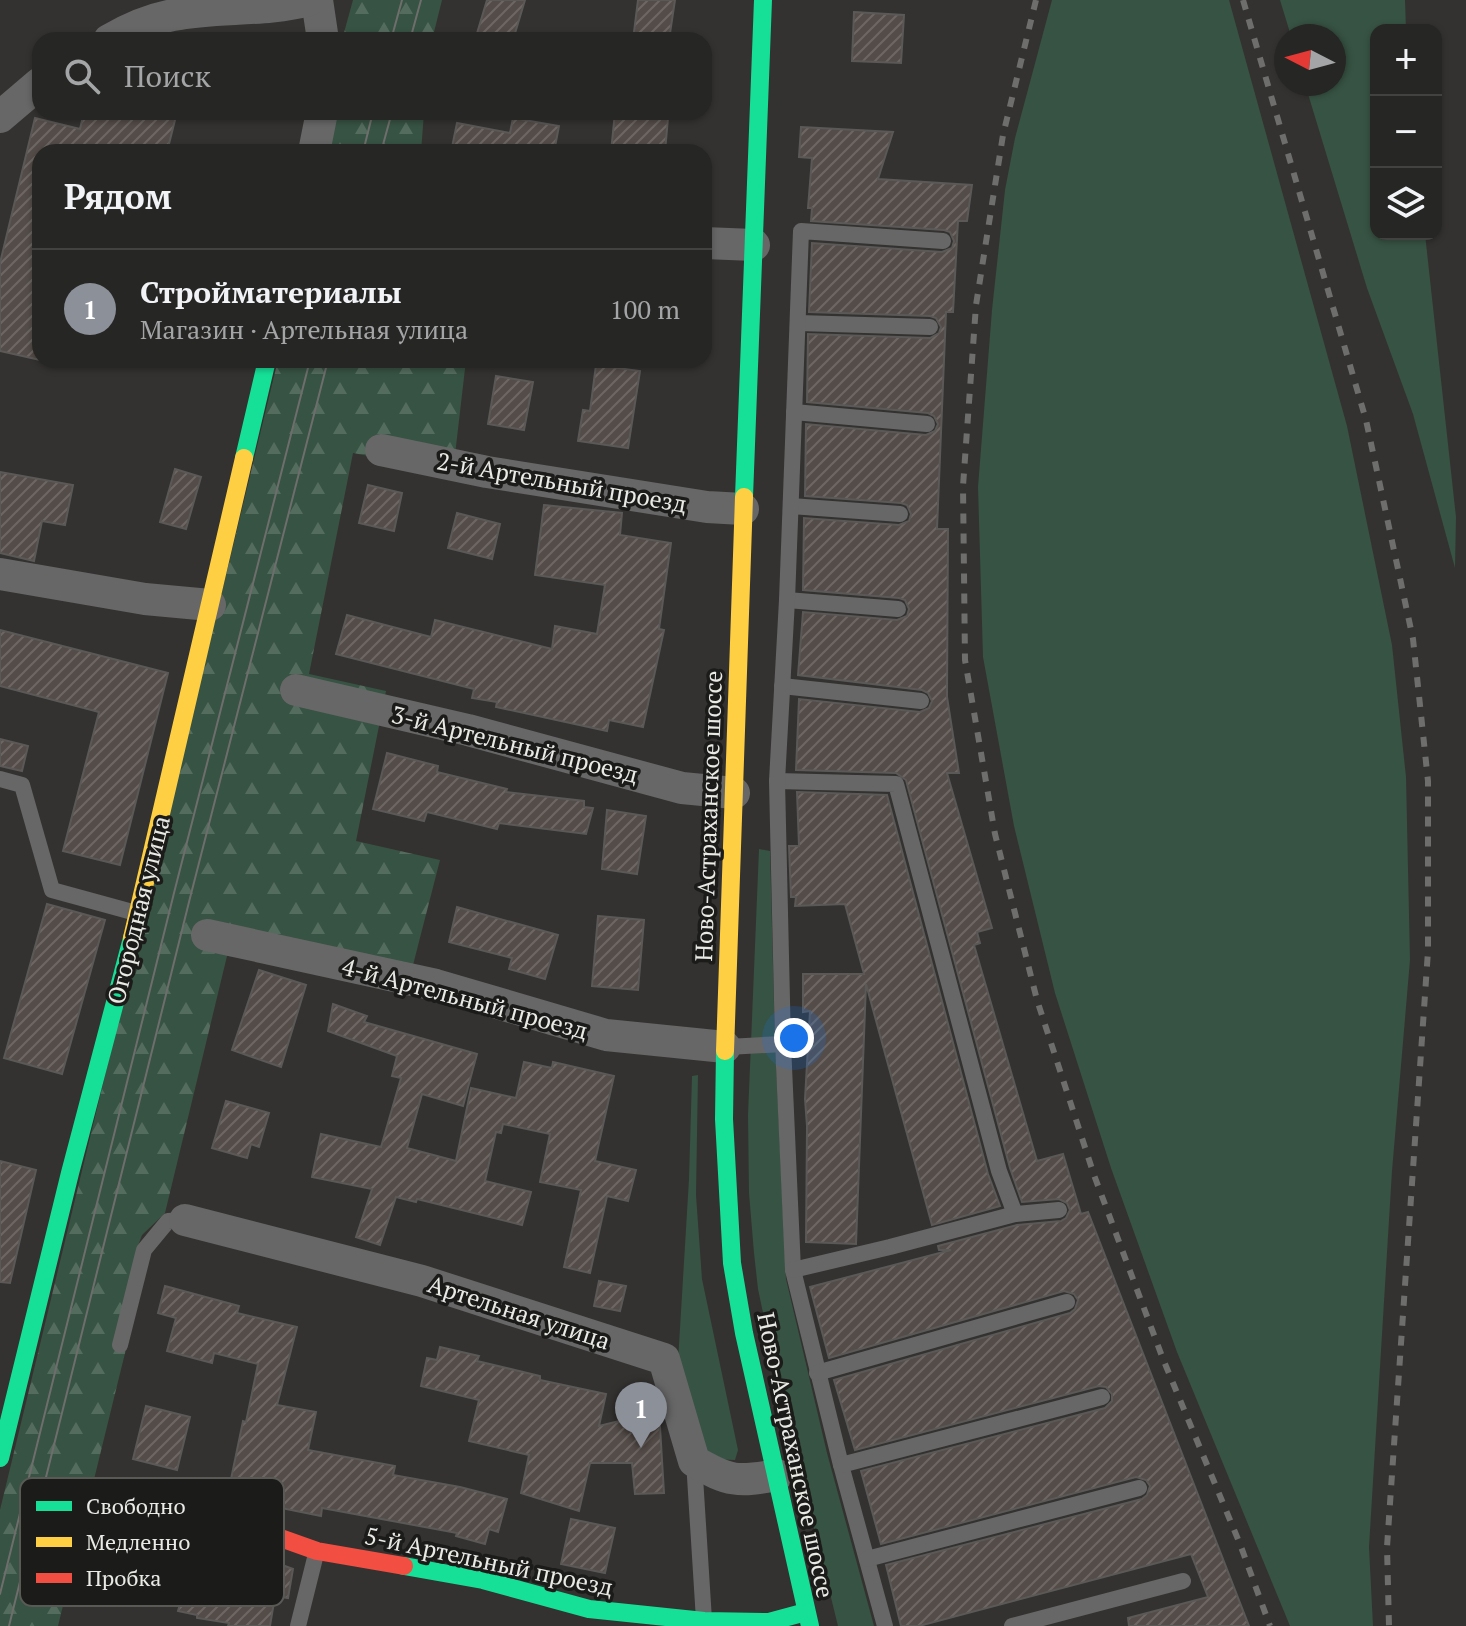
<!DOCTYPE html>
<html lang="ru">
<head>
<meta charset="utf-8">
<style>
	:root { --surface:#262624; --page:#323231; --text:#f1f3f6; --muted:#a4a5a6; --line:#424341; --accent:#8c9099 }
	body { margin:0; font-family:"PT Serif",serif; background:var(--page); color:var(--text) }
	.controls { position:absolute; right:24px; top:24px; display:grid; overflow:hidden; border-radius:16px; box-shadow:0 2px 6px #0004 }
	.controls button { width:72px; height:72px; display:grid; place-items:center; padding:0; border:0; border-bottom:2px solid var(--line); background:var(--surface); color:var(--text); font:40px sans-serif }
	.compass { position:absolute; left:1274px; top:24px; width:72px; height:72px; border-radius:50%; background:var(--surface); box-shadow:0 2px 6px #0004; rotate:276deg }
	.you { position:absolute; left:794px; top:1038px; width:28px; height:28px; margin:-20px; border:6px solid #fff; border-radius:50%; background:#1a73e8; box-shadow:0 0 0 12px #1a73e833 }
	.badge { display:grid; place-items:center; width:52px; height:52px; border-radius:50%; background:var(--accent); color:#fff; font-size:26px; font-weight:700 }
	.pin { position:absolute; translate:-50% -66px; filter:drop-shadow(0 2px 4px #0008) }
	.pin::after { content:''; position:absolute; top:42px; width:28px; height:24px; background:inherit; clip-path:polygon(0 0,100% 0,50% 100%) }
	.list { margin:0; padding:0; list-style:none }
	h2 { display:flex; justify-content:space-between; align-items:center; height:104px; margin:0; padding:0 32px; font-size:34px }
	h2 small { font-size:26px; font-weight:400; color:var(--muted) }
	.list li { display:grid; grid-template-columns:52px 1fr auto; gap:24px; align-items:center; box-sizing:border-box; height:120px; padding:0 32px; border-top:2px solid var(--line) }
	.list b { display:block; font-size:30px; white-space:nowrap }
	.list p { margin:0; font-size:26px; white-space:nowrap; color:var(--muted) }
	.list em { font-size:26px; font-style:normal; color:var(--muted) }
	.icon { flex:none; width:44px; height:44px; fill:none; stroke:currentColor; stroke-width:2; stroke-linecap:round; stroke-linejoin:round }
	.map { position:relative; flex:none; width:1466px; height:1626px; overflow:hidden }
	.search { position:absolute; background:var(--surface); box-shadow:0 2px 6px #0004; left:32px; top:32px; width:680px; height:88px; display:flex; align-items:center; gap:20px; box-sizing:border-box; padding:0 28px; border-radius:24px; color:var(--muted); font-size:30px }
	.panel { position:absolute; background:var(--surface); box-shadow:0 2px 6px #0004; left:32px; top:144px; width:680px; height:224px; border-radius:24px }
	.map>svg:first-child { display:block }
	.green { fill:#375343 }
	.forest { fill:url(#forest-firs) }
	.building { fill:url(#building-hatch); stroke:#5b5958; stroke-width:2 }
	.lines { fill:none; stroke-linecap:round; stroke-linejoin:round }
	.lane { stroke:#676767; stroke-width:16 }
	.street { stroke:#676767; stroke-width:32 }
	.fast { stroke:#16e098; stroke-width:18 }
	.slow { stroke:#ffcf43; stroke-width:18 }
	.jam { stroke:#f24e42; stroke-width:18 }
	.tram { stroke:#6e6e6d; stroke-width:2 }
	.rail { stroke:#6e6e6d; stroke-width:6; stroke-dasharray:10 10; stroke-linecap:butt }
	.labels { text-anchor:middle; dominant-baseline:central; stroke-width:7; stroke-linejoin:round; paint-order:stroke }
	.street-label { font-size:24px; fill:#e9e9e6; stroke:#1b1b19 }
	.key { fill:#1b1b19; stroke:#595956; stroke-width:2 }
	.key-label { font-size:22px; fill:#e9e9e6 }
</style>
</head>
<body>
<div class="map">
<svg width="1466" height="1626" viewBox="0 0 1466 1626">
	<defs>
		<pattern id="forest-firs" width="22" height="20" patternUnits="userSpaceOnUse" patternTransform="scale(2)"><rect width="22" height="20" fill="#375343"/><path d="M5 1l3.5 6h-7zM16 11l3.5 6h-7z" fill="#546c5e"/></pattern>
		<pattern id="building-hatch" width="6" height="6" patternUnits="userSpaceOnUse" patternTransform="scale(2)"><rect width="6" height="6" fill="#544c48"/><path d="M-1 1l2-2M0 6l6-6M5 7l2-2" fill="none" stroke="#6d6662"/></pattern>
	</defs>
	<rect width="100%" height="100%" fill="#333230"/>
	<g class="green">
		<polygon points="1052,0 1229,0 1347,426 1392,645 1406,777 1410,960 1392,1171 1369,1547 1373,1626 1290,1626 1177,1352 1111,1168 1055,993 1014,826 983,657 978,487 992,310 1005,190 1015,138"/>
		<polygon points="1280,0 1405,0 1406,30 1376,30 1376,234 1425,234 1456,517 1455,568 1413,414 1367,288 1305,84 1334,84 1334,36 1291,36"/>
		<polygon points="759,849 770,851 775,1042 786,1279 827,1453 874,1626 838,1626 775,1370 758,1289 754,1253 749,1193 748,1115"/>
		<polygon points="698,1075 696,1195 702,1279 738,1450 735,1460 711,1459 696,1445 677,1378 689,1179 692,1076"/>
	</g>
	<g class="forest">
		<polygon points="353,0 442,0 432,40 342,40"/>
		<polygon points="335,112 424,112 421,152 326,152"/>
		<polygon points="278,360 466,360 453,472 353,453 309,674 386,691 356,841 440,860 413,965 227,956 165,1213 142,1235 136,1251 126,1349 58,1626 0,1626 0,1510"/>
	</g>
	<g class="building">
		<polygon points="487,0 525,0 513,40 475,40"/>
		<polygon points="638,0 675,0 669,40 633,40"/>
		<polygon points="854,12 904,15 901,63 852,61"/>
		<polygon points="84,112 177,112 167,152 40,152 40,360 0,351 0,263 35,118 80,129"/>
		<polygon points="615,112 668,118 665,152 611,152"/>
		<polygon points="513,118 559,126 554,152 451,152 457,123 510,133"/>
		<polygon points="801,127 893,132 878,179 972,185 967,221 958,221 953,312 946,312 937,529 948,529 947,697 959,773 947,773 992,928 977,932 980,943 974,945 1037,1161 1063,1154 1081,1214 1088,1212 1249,1626 1129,1626 1128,1618 1208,1597 1191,1554 919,1626 901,1626 886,1565 1142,1499 1147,1495 1150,1486 1146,1480 1136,1477 881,1544 861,1471 1105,1408 1112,1401 1112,1394 1106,1387 1099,1386 855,1450 834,1380 1070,1313 1075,1309 1078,1300 1074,1294 1064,1291 829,1358 810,1287 951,1250 939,1250 938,1246 1017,1225 1061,1221 1066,1218 1070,1210 1067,1203 1059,1199 1022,1202 1010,1168 906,780 896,773 796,770 799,699 920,712 929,708 932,701 928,693 922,690 798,675 803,612 897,620 907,616 909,609 905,600 899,598 803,590 804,518 899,525 909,521 911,514 907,505 901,503 805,496 806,424 926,435 935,431 938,424 934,416 928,413 807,402 808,334 930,338 939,333 941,327 936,318 930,316 809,312 812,243 942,252 952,248 954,241 950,232 944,230 811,221 812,208 808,208 812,158 799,157"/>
		<polygon points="596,365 640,371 628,448 578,441 583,410 590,411"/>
		<polygon points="496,376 533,382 524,430 488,424"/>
		<polygon points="175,469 201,477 186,529 160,522"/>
		<polygon points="0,472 73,485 65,525 42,521 34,561 0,553"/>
		<polygon points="368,485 402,493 394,531 359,523"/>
		<polygon points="544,505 622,513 620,535 671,543 659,629 664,630 643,727 609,720 607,731 496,707 497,702 472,698 474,689 336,654 347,615 431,637 435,620 552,649 555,626 597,634 605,585 535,575"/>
		<polygon points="457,513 500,524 492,559 448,548"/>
		<polygon points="0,630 168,673 120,865 63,851 99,712 0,686"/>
		<polygon points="0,739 28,746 22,771 0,766"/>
		<polygon points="387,753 438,766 437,772 507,789 506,792 584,801 584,807 593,808 586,834 499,823 497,829 427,812 424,821 373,809"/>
		<polygon points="797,792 887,795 988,1174 1000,1206 932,1225 866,984 856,1244 806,1242 807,1126 805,1099 810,1011 803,1012 803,974 864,974 845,904 795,906 796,897 791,897 789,846 799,846"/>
		<polygon points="607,810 646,816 637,874 602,869"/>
		<polygon points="47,904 105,920 62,1074 4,1058"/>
		<polygon points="457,907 558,935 545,979 509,969 512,958 449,942"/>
		<polygon points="598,916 644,920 638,990 592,986"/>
		<polygon points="259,970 306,985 281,1067 232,1050"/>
		<polygon points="333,1004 367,1016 364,1022 477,1054 463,1106 422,1094 407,1148 456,1161 471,1088 516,1098 524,1062 552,1068 553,1062 614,1076 595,1161 636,1170 628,1201 607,1196 590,1273 564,1267 581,1190 540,1182 550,1134 503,1124 501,1133 496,1132 485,1181 531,1192 522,1225 417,1199 416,1202 396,1197 380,1245 356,1237 372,1189 312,1177 321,1134 381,1147 401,1078 392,1076 397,1056 328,1031"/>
		<polygon points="226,1101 269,1113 259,1147 251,1144 247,1158 212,1148"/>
		<polygon points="0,1161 36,1170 10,1283 0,1282"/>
		<polygon points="599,1281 626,1286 620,1311 594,1306"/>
		<polygon points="165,1286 239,1306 237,1313 297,1327 277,1405 316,1412 308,1450 395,1466 393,1475 460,1487 507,1499 498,1532 489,1529 485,1544 456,1536 457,1533 322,1508 321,1516 246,1501 249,1487 230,1484 243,1421 246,1422 258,1364 214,1353 212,1363 167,1351 176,1318 158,1313"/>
		<polygon points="440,1347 479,1356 477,1361 540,1376 540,1380 606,1394 599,1426 656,1412 660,1427 664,1493 635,1494 632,1463 590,1463 579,1511 521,1493 529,1455 469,1441 479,1400 421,1386 427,1358 437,1360"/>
		<polygon points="146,1406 190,1417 177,1470 133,1459"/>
		<polygon points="571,1519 615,1528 605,1573 561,1564"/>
		<polygon points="241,1557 274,1562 293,1569 288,1598 275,1596 270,1626 228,1626 229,1623 197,1618 197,1615 178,1611 185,1587 201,1589 202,1581 237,1586"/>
	</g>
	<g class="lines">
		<g class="lane">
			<polyline points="799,323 930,327"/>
			<polyline points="794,412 927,424"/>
			<polyline points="791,506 900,514"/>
			<polyline points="787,600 898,609"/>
			<polyline points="782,686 921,701"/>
			<polyline points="0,779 22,785 52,890 136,913"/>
			<polyline points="777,781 896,784 999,1171 1015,1214"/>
			<polyline points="783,1044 777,781 787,600 801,231 943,241"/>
			<polyline points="727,1047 783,1044 793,1270 841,1465 885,1626"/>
			<polyline points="793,1270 890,1247 1015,1214 1059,1210"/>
			<polyline points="120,1345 144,1250 168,1221 185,1220"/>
			<polyline points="817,1373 1067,1302"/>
			<polyline points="694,1461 704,1620"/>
			<polyline points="841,1465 1102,1397"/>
			<polyline points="867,1559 1139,1488"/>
			<polyline points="298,1626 316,1554"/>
			<polyline points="1012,1626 1183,1581"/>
		</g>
		<g class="street">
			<polyline points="317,0 323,40"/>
			<path d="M109 40C128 29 151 19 173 15 218 6 264 12 309 0"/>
			<polyline points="0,117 40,83"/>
			<polyline points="314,152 322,112"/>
			<polyline points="704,243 754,245"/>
			<polyline points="381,450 487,472 707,507 743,509"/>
			<polyline points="0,574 145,599 210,605"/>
			<polyline points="296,690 468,730 682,788 734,793"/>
			<polyline points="207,935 436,985 606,1035 725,1047"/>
			<path d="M185 1220 422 1281 664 1359 694 1461C729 1482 738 1482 777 1475"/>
		</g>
		<g class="fast">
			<polyline points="244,458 267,360"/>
			<polyline points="744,497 763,0"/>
			<polyline points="725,1051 724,1119 732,1263 744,1333 810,1626"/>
			<polyline points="0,1458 70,1173 132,938"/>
			<polyline points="404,1566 483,1580 589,1609 704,1621 769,1622 806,1612"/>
		</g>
		<g class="slow">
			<polyline points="132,938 244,458"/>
			<polyline points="725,1051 744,497"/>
		</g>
		<polyline class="jam" points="120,1494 258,1530 317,1551 404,1566"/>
		<g class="tram">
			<polyline points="391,40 402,0"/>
			<polyline points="410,40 421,0"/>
			<polyline points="363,152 373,112"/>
			<polyline points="381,152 392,112"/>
			<polyline points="0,1594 174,893 310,360"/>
			<polyline points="9,1626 190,898 328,360"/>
		</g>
		<g class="rail">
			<polyline points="1036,0 1003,135 976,305 963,486 965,660 995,834 1037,1000 1094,1175 1163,1359 1240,1544 1270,1626"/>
			<polyline points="1243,0 1366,420 1413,639 1428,781 1428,951 1387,1547 1389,1626"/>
		</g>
	</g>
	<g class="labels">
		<g class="street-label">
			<text transform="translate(562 482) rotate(10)">2-й Артельный проезд</text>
			<text transform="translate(515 744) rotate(14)">3-й Артельный проезд</text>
			<text transform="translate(708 816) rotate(-88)">Ново-Астраханское шоссе</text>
			<text transform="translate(138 910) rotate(-76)">Огородная улица</text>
			<text transform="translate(465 998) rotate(15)">4-й Артельный проезд</text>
			<text transform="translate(519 1312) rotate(18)">Артельная улица</text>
			<text transform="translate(796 1455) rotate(78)">Ново-Астраханское шоссе</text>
			<text transform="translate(489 1561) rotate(12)">5-й Артельный проезд</text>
		</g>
	</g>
	<rect x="20" y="1478" width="264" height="128" rx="12" class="key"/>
	<rect x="36" y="1501" width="36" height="10" fill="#16e098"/>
	<rect x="36" y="1537" width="36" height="10" fill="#ffcf43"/>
	<rect x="36" y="1573" width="36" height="10" fill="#f24e42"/>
	<g class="key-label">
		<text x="86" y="1514">Свободно</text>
		<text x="86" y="1550">Медленно</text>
		<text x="86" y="1586">Пробка</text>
	</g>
</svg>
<div class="controls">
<button>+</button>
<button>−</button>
<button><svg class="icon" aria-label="layers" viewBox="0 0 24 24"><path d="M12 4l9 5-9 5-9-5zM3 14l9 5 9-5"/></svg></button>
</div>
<svg class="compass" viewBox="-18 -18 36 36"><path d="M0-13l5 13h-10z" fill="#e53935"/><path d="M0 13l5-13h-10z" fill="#a4a5a6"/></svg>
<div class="you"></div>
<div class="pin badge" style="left:641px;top:1448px">1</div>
<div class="search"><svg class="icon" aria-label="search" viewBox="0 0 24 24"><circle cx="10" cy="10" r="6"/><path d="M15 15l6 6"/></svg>Поиск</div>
<section class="panel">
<h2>Рядом<small></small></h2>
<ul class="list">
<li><span class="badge">1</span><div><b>Стройматериалы</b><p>Магазин · Артельная улица</p></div><em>100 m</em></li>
</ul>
</section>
</div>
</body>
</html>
